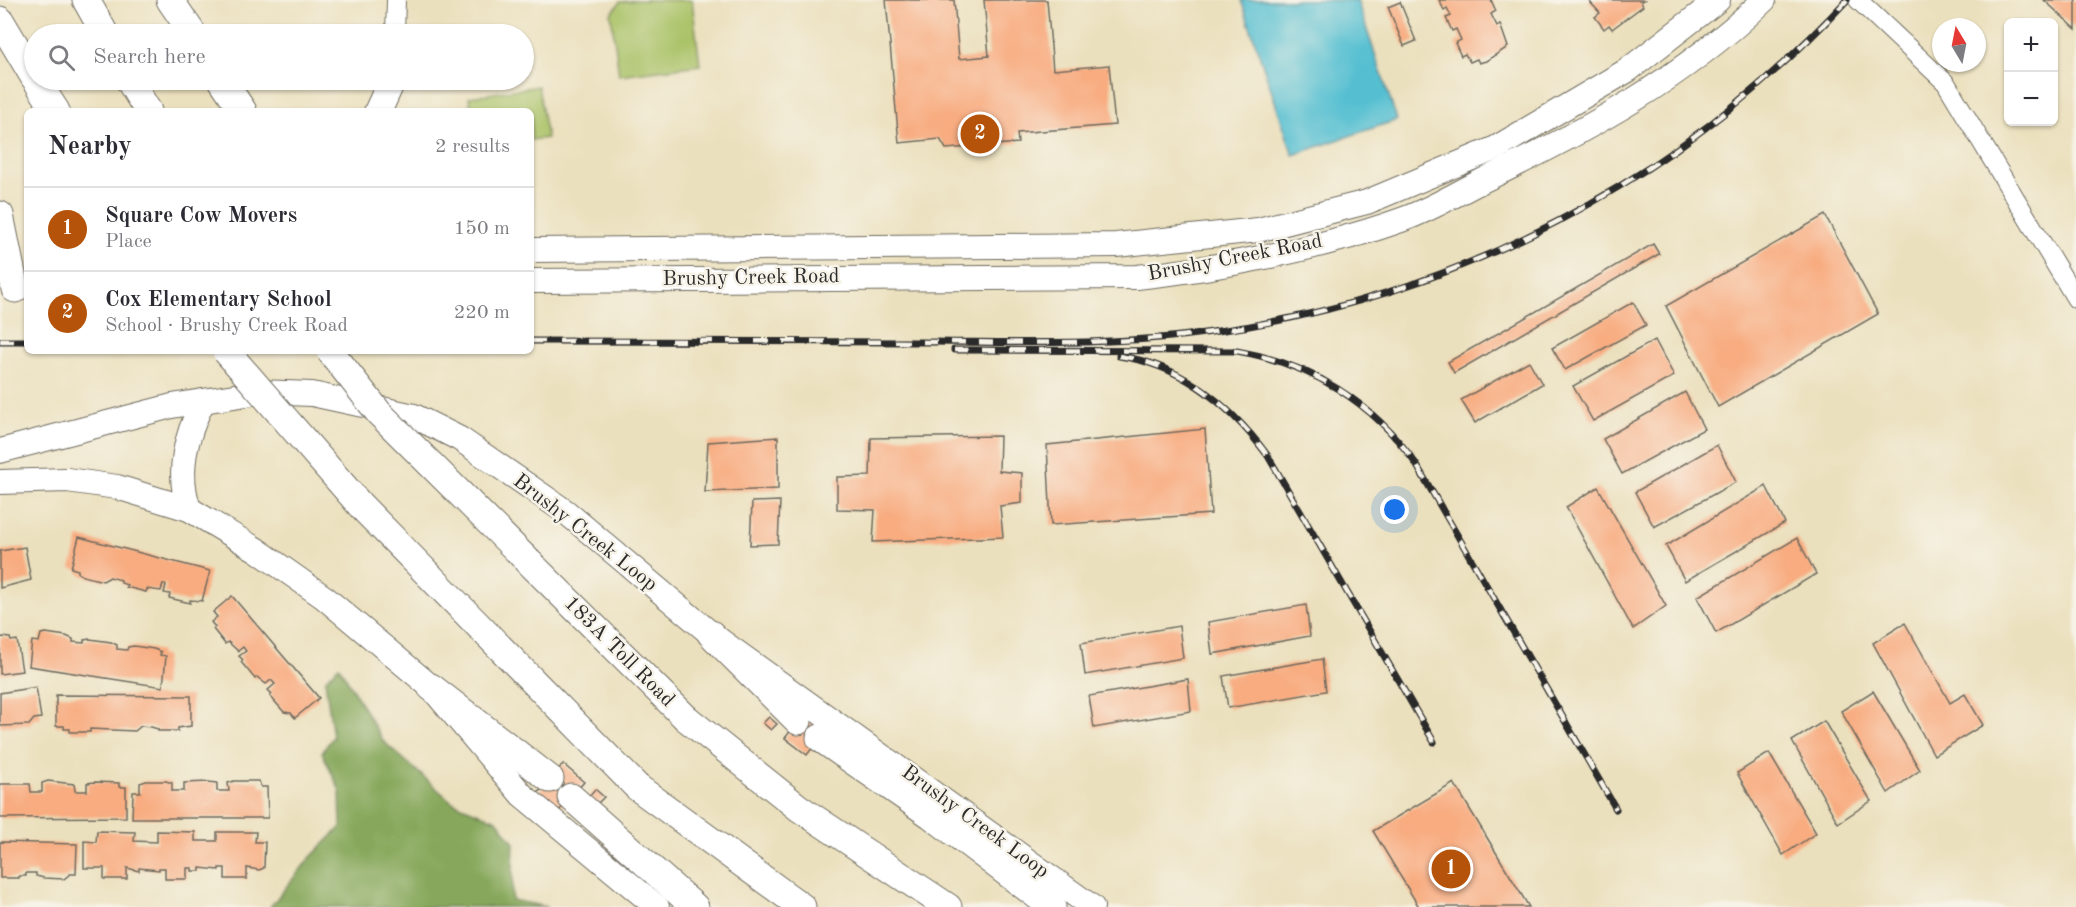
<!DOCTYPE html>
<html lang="en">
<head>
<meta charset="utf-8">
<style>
	:root { --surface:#fff; --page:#f2f2f3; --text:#2b2b33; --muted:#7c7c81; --line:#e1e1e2; --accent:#b45309 }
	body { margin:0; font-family:"Old Standard TT",serif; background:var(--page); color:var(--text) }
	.controls { position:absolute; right:18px; top:18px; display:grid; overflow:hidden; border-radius:9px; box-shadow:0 2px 4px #0004 }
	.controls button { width:54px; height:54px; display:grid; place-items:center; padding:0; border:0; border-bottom:2px solid var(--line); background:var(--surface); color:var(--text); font:30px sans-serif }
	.compass { position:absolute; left:1932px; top:18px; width:54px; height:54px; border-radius:50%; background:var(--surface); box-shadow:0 2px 4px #0004; rotate:350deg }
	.you { position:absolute; left:1395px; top:510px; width:21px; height:21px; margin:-15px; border:4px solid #fff; border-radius:50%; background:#1a73e8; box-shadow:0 0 0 9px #1a73e833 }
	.badge { display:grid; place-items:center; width:39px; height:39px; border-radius:50%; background:var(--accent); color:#fff; font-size:20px; font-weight:700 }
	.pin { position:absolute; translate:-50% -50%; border:3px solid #fff; box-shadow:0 2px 6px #0006 }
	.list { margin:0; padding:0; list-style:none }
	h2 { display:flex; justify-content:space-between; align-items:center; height:78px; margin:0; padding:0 24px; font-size:26px }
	h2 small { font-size:20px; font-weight:400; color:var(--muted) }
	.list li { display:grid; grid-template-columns:39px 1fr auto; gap:18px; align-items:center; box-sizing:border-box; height:84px; padding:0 24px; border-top:2px solid var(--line) }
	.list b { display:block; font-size:22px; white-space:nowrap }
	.list p { margin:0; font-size:20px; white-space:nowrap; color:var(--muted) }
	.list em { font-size:20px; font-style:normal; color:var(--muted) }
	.icon { flex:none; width:33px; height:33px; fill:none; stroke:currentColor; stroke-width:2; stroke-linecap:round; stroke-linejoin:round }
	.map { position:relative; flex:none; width:2076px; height:907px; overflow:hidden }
	.search { position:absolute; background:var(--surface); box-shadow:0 2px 4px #0004; left:24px; top:24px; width:510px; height:66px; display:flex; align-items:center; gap:15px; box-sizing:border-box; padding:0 21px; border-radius:33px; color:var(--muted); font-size:22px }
	.panel { position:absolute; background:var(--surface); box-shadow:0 2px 4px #0004; left:24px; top:108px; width:510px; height:246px; border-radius:9px }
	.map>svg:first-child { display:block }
	.green { fill:#aac267; stroke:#6a7649; stroke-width:1.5 }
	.forest { fill:#87a85c; stroke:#596a44; stroke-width:1.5 }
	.water { fill:#55bfd1; stroke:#40757e; stroke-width:1.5 }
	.building { fill:#f8ac80 }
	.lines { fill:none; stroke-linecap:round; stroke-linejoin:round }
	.minor-casing { stroke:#6e6a5e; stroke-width:20 }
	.major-casing { stroke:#6e6a5e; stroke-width:26 }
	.highway-casing { stroke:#6e6a5e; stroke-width:29 }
	.minor { stroke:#fff; stroke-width:18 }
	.major { stroke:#fff; stroke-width:24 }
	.highway { stroke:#fff; stroke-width:27 }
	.rail-casing { stroke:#2b2b2b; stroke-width:7 }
	.rail { stroke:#f7f3e8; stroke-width:4.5; stroke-dasharray:14; stroke-linecap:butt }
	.highway-bridge-casing { stroke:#6e6a5e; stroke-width:29; stroke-linecap:butt }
	.highway-bridge { stroke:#fff; stroke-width:27 }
	.labels { text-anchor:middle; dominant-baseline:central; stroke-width:5; stroke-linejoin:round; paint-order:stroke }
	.street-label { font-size:21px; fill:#2b2b2b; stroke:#f7f3e8 }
</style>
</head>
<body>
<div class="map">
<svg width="2076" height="907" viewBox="0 0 2076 907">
	<rect width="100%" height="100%" fill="#f7f3e8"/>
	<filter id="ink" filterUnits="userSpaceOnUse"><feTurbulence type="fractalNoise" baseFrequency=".0167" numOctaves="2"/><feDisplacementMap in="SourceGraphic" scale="12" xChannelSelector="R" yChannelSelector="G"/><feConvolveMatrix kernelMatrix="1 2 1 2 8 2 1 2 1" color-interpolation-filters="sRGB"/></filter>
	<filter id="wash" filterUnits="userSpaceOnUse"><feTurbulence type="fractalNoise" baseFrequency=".008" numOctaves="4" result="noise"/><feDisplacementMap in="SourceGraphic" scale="24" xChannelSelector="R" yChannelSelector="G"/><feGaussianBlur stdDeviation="1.35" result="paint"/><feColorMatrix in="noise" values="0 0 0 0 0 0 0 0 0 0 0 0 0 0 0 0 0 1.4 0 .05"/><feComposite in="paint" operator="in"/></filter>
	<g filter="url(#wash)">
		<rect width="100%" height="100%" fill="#ebe0bd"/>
		<g class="green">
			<polygon points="638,0 692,0 700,65 619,75 611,14 620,2"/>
			<polygon points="538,86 547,138 531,140 531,111 472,111 469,97"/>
		</g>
		<polygon class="forest" points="339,666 383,741 452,802 497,820 514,843 512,900 547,907 270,907 310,858 341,827 340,791 322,752 333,737 325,680"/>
		<polygon class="water" points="1241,0 1357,0 1397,120 1293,155"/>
		<g id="blocks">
			<g class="building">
				<polygon points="886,0 954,0 959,59 989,56 984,0 1047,0 1053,70 1109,65 1115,125 1017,133 1018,143 946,149 940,139 899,143"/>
				<polygon points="1439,0 1491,0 1496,11 1491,14 1497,26 1500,24 1508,47 1486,61 1479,63 1477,59 1470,62 1465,54 1461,56 1455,43 1461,40 1456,29 1452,31 1446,18 1451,16 1447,8 1444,10"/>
				<polygon points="1588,0 1644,0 1641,2 1643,6 1612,29 1609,25 1604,29 1595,17 1600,13"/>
				<polygon points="2044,0 2076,0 2076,29"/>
				<polygon points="1400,2 1416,41 1404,46 1388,7"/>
				<polygon points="1825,215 1878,314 1718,407 1666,306"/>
				<polygon points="1653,244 1659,254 1454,373 1448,362"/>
				<polygon points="1633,302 1646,325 1565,370 1552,348"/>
				<polygon points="1655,340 1674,376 1593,421 1573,386"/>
				<polygon points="1529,361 1542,384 1475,423 1461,400"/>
				<polygon points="1685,392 1704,429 1622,474 1603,439"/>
				<polygon points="1205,429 1211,514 1051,525 1047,445"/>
				<polygon points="1000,436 999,471 1022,473 1022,503 1000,506 1003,537 873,542 875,510 837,509 837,477 870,476 871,438"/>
				<polygon points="778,437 778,489 705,492 708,442"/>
				<polygon points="1717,445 1736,482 1654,527 1635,492"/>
				<polygon points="1766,486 1785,523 1685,581 1666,546"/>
				<polygon points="1598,487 1666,606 1633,629 1566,507"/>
				<polygon points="780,501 778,544 750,545 752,502"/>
				<polygon points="79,537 210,571 202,601 190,600 190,603 169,598 170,594 164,593 166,585 163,584 161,591 147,589 146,592 126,587 127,585 121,583 121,580 110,577 103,581 83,576 78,573 78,570 71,568"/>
				<polygon points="1797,538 1816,574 1716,633 1697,597"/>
				<polygon points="25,547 31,580 0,588 0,551"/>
				<polygon points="232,596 319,698 295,718 291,713 284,712 270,696 272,694 268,690 275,684 271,680 266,684 257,677 255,679 241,662 243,660 239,656 246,651 243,647 238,651 228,642 225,644 213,629 215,627 211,622 217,617 213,612"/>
				<polygon points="1306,605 1310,636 1212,654 1208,622"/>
				<polygon points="1905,623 1950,703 1965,694 1983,725 1934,755 1873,643"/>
				<polygon points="1179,626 1183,658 1085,675 1081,643"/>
				<polygon points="46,633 66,636 73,639 73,642 84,643 84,640 90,639 111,642 117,645 117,649 127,650 128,647 134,646 154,649 161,652 160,655 166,656 163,687 29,666 32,641 39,642 41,634"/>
				<polygon points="3,637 10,638 11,641 17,640 22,671 0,674 0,638"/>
				<polygon points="1322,659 1326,691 1228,708 1223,676"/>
				<polygon points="1188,679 1191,711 1094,728 1089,696"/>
				<polygon points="36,687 41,718 34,719 29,725 0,726 0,693"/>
				<polygon points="1873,691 1920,770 1888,793 1841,711"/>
				<polygon points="56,695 191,696 191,726 178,728 178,731 158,731 158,729 151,727 141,726 135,731 90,729 90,732 70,732 70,729 64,729 64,726 56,726"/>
				<polygon points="809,707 831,723 807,755 785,738"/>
				<polygon points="769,717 777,724 771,730 763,723"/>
				<polygon points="1824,721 1871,801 1838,823 1792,741"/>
				<polygon points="1769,753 1816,833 1783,855 1737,773"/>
				<polygon points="563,764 584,782 558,812 537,794"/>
				<polygon points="48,781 74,784 75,791 87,791 87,783 95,782 119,783 119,787 126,787 126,817 0,818 0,784 30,784 31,792 42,792 42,783"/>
				<polygon points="146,781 166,781 172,783 172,791 184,791 184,783 208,782 217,783 217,791 229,791 228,783 234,781 259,781 261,787 267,787 268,818 132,818 133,792 140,792 140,783"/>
				<polygon points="1454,783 1529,907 1419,907 1373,831"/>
				<polygon points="595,789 604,797 597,804 589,796"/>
				<polygon points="97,831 135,832 134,841 157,842 157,831 195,832 195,841 217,841 217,832 256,832 255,842 265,842 264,868 259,870 247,868 247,879 225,879 225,868 219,868 219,870 200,868 200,871 192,871 192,868 187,868 187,879 165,879 165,868 159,868 159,870 139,868 139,871 127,868 127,879 104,879 104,868 84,868 84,841 96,842"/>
				<polygon points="0,842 77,844 76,874 70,874 64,879 44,878 36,876 36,873 26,873 26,876 19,876 19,878 0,878"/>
			</g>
		</g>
	</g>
	<g filter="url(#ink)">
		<use href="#blocks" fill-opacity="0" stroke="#6e6a5e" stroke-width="1.5"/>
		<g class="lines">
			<g class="minor-casing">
				<g id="minor">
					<polyline points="1858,0 1946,83 2076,299"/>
					<polyline points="395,34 396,0"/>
				</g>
			</g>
			<g class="major-casing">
				<g id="major">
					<polyline points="531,250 1116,245 1258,230 1367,202 1496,148 1628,70 1718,0"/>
					<path d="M531 281 1137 277C1222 268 1324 248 1404 219 1432 209 1459 192 1486 179 1588 130 1682 79 1764 0"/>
					<polyline points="0,451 172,406 259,392 312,394 414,416 460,439 566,512 711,634 1092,907"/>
					<polyline points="0,482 67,480 117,487 189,509 257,550 325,598 431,687 522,795 657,907"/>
					<path d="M189 509C176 471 186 436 203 401"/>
				</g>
			</g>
			<g class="highway-casing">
				<g id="highway">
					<polyline points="86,0 105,34"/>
					<polyline points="170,0 193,34"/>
					<polyline points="0,20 34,77"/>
					<polyline points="36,80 56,111"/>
					<polyline points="129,80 148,111"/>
					<polyline points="222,80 243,111"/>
					<polyline points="378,111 392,80"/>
					<polyline points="0,215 15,289"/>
					<polyline points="711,634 798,721"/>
					<polyline points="431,687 550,779"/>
					<polyline points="686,718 799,808 948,907"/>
					<polyline points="820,738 931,815 1052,907"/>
					<polyline points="637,787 802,907"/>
					<polyline points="571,797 695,907"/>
				</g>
			</g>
			<use href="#minor" class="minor"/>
			<use href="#major" class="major"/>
			<use href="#highway" class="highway"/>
			<g class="rail-casing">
				<g id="rail">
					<polyline points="0,341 27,341"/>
					<path d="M531 341C661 341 791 341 921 342 1018 342 1116 346 1212 332 1456 298 1679 181 1847 0"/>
					<path d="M954 350 1237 351C1311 364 1373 402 1416 464L1616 809"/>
					<path d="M1119 356C1183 365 1231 406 1268 456L1434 742"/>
				</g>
			</g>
			<use href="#rail" class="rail"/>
			<g class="highway-bridge-casing">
				<g id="highway-bridge">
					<polyline points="226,351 361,506 637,787"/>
					<polyline points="330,351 379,413 686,718"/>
				</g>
			</g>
			<use href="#highway-bridge" class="highway-bridge"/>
		</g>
	</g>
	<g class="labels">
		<g class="street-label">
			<text transform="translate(1235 258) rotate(-11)">Brushy Creek Road</text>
			<text transform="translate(751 278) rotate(-1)">Brushy Creek Road</text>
			<text transform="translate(585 533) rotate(38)">Brushy Creek Loop</text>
			<text transform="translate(619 652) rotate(45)">183A Toll Road</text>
			<text transform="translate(975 822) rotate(36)">Brushy Creek Loop</text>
		</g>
	</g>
</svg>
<div class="controls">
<button>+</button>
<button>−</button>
</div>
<svg class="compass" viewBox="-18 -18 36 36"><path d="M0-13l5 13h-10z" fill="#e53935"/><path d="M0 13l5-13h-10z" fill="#7c7c81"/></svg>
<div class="you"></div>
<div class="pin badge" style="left:1451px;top:869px">1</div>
<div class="pin badge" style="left:980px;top:134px">2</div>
<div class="search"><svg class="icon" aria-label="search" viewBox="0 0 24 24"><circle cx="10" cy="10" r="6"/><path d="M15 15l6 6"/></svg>Search here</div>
<section class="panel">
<h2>Nearby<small>2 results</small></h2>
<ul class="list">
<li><span class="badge">1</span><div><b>Square Cow Movers</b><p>Place</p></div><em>150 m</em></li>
<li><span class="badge">2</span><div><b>Cox Elementary School</b><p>School · Brushy Creek Road</p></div><em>220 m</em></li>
</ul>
</section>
</div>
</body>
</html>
